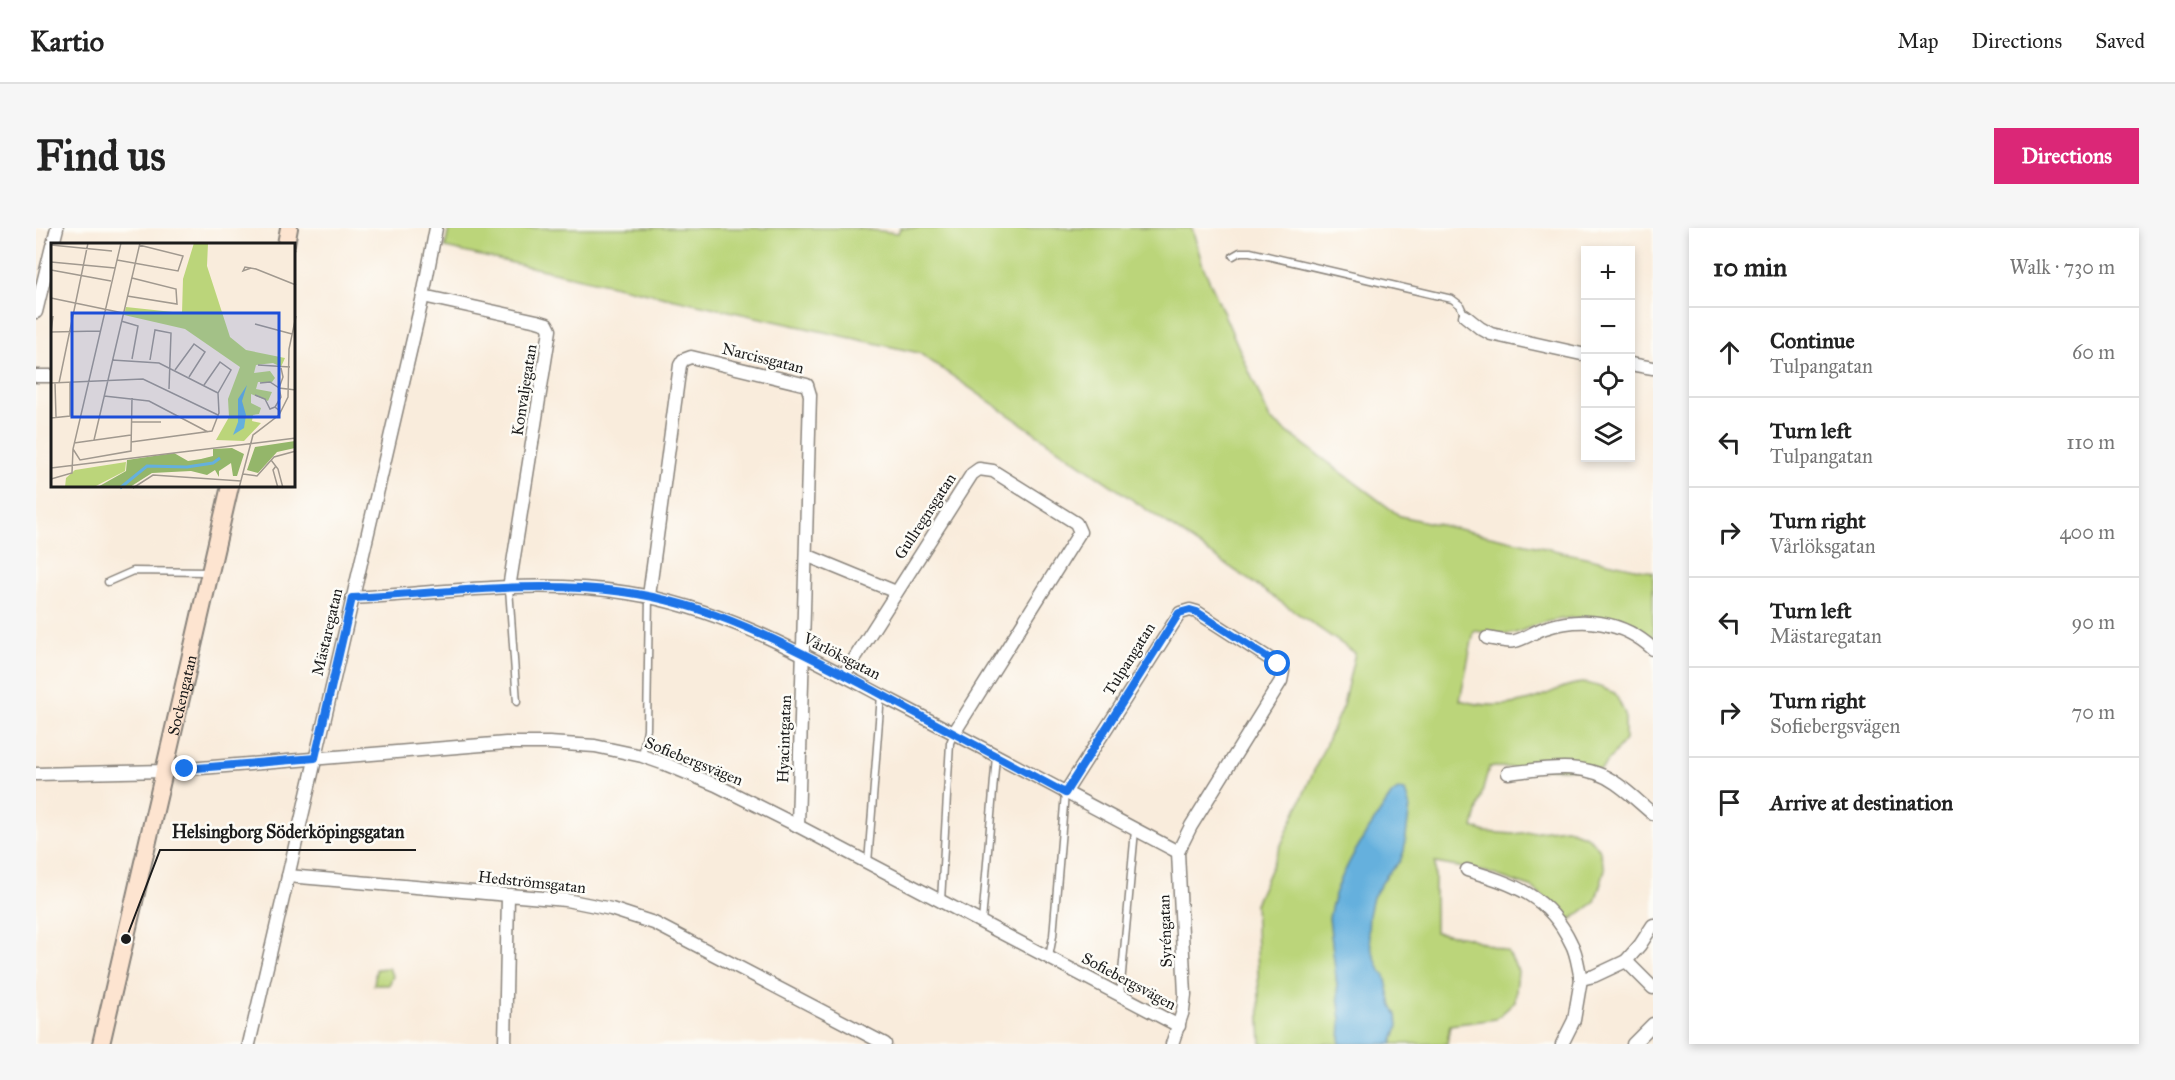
<!DOCTYPE html>
<html lang="en">
<head>
<meta charset="utf-8">
<style>
	:root { --surface:#fff; --page:#f6f6f6; --text:#222; --muted:#767676; --line:#e0e0e0; --accent:#db2777 }
	body { margin:0; font-family:"IM FELL Great Primer",serif; background:var(--page); color:var(--text) }
	.controls { position:absolute; right:18px; top:18px; display:grid; overflow:hidden; border-radius:0px; box-shadow:0 3px 9px #0003 }
	.controls button { width:54px; height:54px; display:grid; place-items:center; padding:0; border:0; border-bottom:2px solid var(--line); background:var(--surface); color:var(--text); font:30px sans-serif }
	.stop { position:absolute; width:18px; height:18px; margin:-14px; border:4px solid #1a73e8; border-radius:50%; background:#fff }
	.stop.end { background:#1a73e8; border-color:#fff; box-shadow:0 2px 6px #0008 }
	.list { margin:0; padding:0; list-style:none }
	h2 { display:flex; justify-content:space-between; align-items:center; height:78px; margin:0; padding:0 24px; font-size:26px }
	h2 small { font-size:20px; font-weight:400; color:var(--muted) }
	.list li { display:grid; grid-template-columns:39px 1fr auto; gap:18px; align-items:center; box-sizing:border-box; height:90px; padding:0 24px; border-top:2px solid var(--line) }
	.list b { display:block; font-size:22px; white-space:nowrap }
	.list p { margin:0; font-size:20px; white-space:nowrap; color:var(--muted) }
	.list em { font-size:20px; font-style:normal; color:var(--muted) }
	.icon { flex:none; width:33px; height:33px; fill:none; stroke:currentColor; stroke-width:2; stroke-linecap:round; stroke-linejoin:round }
	.map { position:relative; flex:none; width:1617px; height:816px; overflow:hidden; border-radius:0px }
	header { display:flex; align-items:center; gap:36px; box-sizing:border-box; height:84px; padding:0 30px; background:var(--surface); border-bottom:2px solid var(--line) }
	header strong { font-size:28px }
	nav { display:flex; gap:33px; margin-inline-start:auto; font-size:21px }
	.intro { display:flex; align-items:center; justify-content:space-between; box-sizing:border-box; height:144px; padding:0 36px }
	h1 { margin:0; font-size:42px }
	.button { padding:15px 27px; border-radius:0px; background:var(--accent); color:#fff; font-size:21px; font-weight:700 }
	main { display:flex; gap:36px; padding:0 36px }
	aside { flex:1; background:var(--surface); border-radius:0px; box-shadow:0 3px 9px #0003 }
	.map>svg:first-child { display:block }
	.green { fill:#bbd57a; stroke:#6c784b; stroke-width:1.5 }
	.water { fill:#65b0dd; stroke:#40667c; stroke-width:1.5 }
	.lines { fill:none; stroke-linecap:round; stroke-linejoin:round }
	.lane-casing { stroke:#8a847c; stroke-width:9 }
	.street-casing { stroke:#8a847c; stroke-width:15 }
	.secondary-casing { stroke:#8a847c; stroke-width:20 }
	.lane { stroke:#fff; stroke-width:6 }
	.street { stroke:#fff; stroke-width:12 }
	.secondary { stroke:#fde4d0; stroke-width:16 }
	.route { stroke:#1a73e8; stroke-width:8 }
	.labels { text-anchor:middle; dominant-baseline:central; stroke-width:5; stroke-linejoin:round; paint-order:stroke }
	.street-label { font-size:16px; fill:#1c1c1c; stroke:#fdfcf7 }
	.inset-river { fill:none; stroke:#65b0dd; stroke-width:3 }
	.inset-road { fill:none; stroke:#a1998f; stroke-width:1.5 }
	.view { fill:#1d4ed8; fill-opacity:0.15; stroke:#1d4ed8; stroke-width:3 }
	.inset-edge { fill:none; stroke:#1c1c1c; stroke-width:3 }
	.leader { fill:none; stroke:#1c1c1c; stroke-width:2 }
	.callout-dot { fill:#1c1c1c; stroke:#fdfcf7; stroke-width:2 }
	.callout-label { font-size:18px; text-anchor:middle; font-weight:bold; fill:#1c1c1c; stroke:#fdfcf7; stroke-width:5; stroke-linejoin:round; paint-order:stroke }
</style>
</head>
<body>
<header>
<strong>Kartio</strong>
<nav><a>Map</a><a>Directions</a><a>Saved</a></nav>
</header>
<div class="intro"><h1>Find us</h1><a class="button">Directions</a></div>
<main>
<div class="map">
<svg width="1617" height="816" viewBox="0 0 1617 816">
	<rect width="100%" height="100%" fill="#fdfcf7"/>
	<filter id="ink" filterUnits="userSpaceOnUse"><feTurbulence type="fractalNoise" baseFrequency=".0167" numOctaves="2"/><feDisplacementMap in="SourceGraphic" scale="12" xChannelSelector="R" yChannelSelector="G"/><feConvolveMatrix kernelMatrix="1 2 1 2 8 2 1 2 1" color-interpolation-filters="sRGB"/></filter>
	<filter id="wash" filterUnits="userSpaceOnUse"><feTurbulence type="fractalNoise" baseFrequency=".008" numOctaves="4" result="noise"/><feDisplacementMap in="SourceGraphic" scale="24" xChannelSelector="R" yChannelSelector="G"/><feGaussianBlur stdDeviation="1.35" result="paint"/><feColorMatrix in="noise" values="0 0 0 0 0 0 0 0 0 0 0 0 0 0 0 0 0 1.4 0 .05"/><feComposite in="paint" operator="in"/></filter>
	<g filter="url(#wash)">
		<rect width="100%" height="100%" fill="#f9ecdc"/>
		<g class="green">
			<path d="M413 0H817L862 5 864 0H1156L1167 38 1234 191 1364 288 1617 344V413C1587 387 1543 385 1506 395 1496 397 1486 404 1476 406 1464 408 1450 404 1438 403L1424 472C1450 480 1478 478 1503 469 1517 464 1533 455 1548 455 1557 455 1570 462 1579 465L1589 486V512L1565 542 1453 539 1437 599 1449 604 1477 606 1529 600 1550 608 1563 620 1569 641 1559 674 1533 693 1522 680 1497 660 1450 644 1399 635V704L1431 709 1472 724 1482 743 1479 774 1460 791 1414 797 1411 816H1225L1219 676 1307 477 1319 425 883 125 409 20Z"/>
			<polygon points="352,740 357,748 353,757 338,757 340,741"/>
		</g>
		<path class="water" d="M1362 562 1369 563 1374 579 1368 623 1364 633 1351 647 1337 669 1333 687 1332 703 1336 722 1343 740 1349 748 1356 777 1361 787 1362 798 1356 816H1304L1305 792 1293 690C1300 646 1331 604 1356 566Z"/>
	</g>
	<g filter="url(#ink)">
		<g class="lines">
			<g class="lane-casing">
				<g id="lane">
					<polyline points="1197,28 1204,24 1214,24 1416,71 1424,77 1429,88"/>
					<polyline points="72,354 97,343 171,344"/>
					<polyline points="473,360 481,474"/>
					<polyline points="606,528 611,501 613,368"/>
					<polyline points="832,635 845,467"/>
					<polyline points="905,673 914,515 918,505"/>
					<polyline points="946,694 960,528"/>
					<polyline points="1013,729 1017,708 1029,565"/>
					<polyline points="1084,767 1099,602"/>
				</g>
			</g>
			<g class="street-casing">
				<g id="street">
					<polyline points="17,16 21,0"/>
					<polyline points="387,68 501,93 511,96 514,102 473,360"/>
					<polyline points="0,84 16,18"/>
					<polyline points="1429,88 1444,100 1455,106 1550,127"/>
					<polyline points="1594,136 1617,140"/>
					<polyline points="0,148 16,148"/>
					<polyline points="770,327 860,364"/>
					<polyline points="613,368 644,137 647,132 655,129 771,157 774,167 762,598"/>
					<path d="M316 370C407 365 501 350 592 365 688 380 773 429 858 474 953 523 1047 574 1142 624"/>
					<path d="M1451 410C1459 411 1471 415 1479 413 1489 411 1499 403 1509 400 1547 388 1587 393 1617 421"/>
					<polyline points="808,447 936,246 943,241 957,243 1040,295 1044,304 918,505"/>
					<path d="M1472 545C1509 541 1549 532 1581 556 1594 565 1605 576 1617 586"/>
					<polyline points="0,546 128,543 470,515 513,515 559,518 606,528 629,536 680,557 762,598 1143,798"/>
					<polyline points="1029,565 1144,385 1154,382 1161,384 1245,438 1247,443 1245,453 1155,598 1142,624 1149,767 1147,783 1136,816"/>
					<path d="M1431 642C1478 656 1513 668 1535 715 1541 725 1542 739 1545 751L1558 748 1590 733"/>
					<polyline points="252,648 530,672 575,681 618,695 849,816"/>
					<polyline points="1617,697 1604,717 1590,733 1617,760"/>
					<polyline points="213,816 387,68 400,0"/>
					<polyline points="469,816 472,668"/>
					<polyline points="1526,816 1538,792 1545,751"/>
					<polyline points="1597,816 1617,796"/>
				</g>
			</g>
			<g class="secondary-casing">
				<g id="secondary">
					<polyline points="250,16 253,0"/>
					<path id="s1" d="M65 816 194 258"/>
				</g>
			</g>
			<use href="#lane" class="lane"/>
			<use href="#street" class="street"/>
			<use href="#secondary" class="secondary"/>
		</g>
	</g>
	<g class="lines" filter="url(#ink)">
		<path class="route" d="M149 541 279 530 316 370C407 365 498 352 588 364 679 376 761 422 841 464 903 498 966 531 1029 565L1143 385 1154 382 1161 384 1242 436"/>
	</g>
	<g class="labels">
		<g class="street-label">
			<text transform="translate(727 130) rotate(14)">Narcissgatan</text>
			<text transform="translate(488 162) rotate(-81)">Konvaljegatan</text>
			<text transform="translate(889 288) rotate(-57)">Gullregnsgatan</text>
			<text transform="translate(291 404) rotate(-77)">Mästaregatan</text>
			<text transform="translate(806 428) rotate(27)">Vårlöksgatan</text>
			<text transform="translate(1093 431) rotate(-58)">Tulpangatan</text>
			<text stroke="none"><textPath href="#s1" startOffset="358">Sockengatan</textPath></text>
			<text transform="translate(748 511) rotate(-88)">Hyacintgatan</text>
			<text transform="translate(658 533) rotate(22)">Sofiebergsvägen</text>
			<text transform="translate(496 654) rotate(6)">Hedströmsgatan</text>
			<text transform="translate(1129 703) rotate(-92)">Syréngatan</text>
			<text transform="translate(1093 753) rotate(28)">Sofiebergsvägen</text>
		</g>
	</g>
	<g transform="translate(15 15)">
		<rect width="244" height="244" fill="#f9ecdc"/>
		<path d="M143 0H157L156 23 179 94 195 107 234 115 230 124 222 120 205 122 203 130 219 128 224 135 221 139H207L205 146 221 149 217 158 200 151V160L210 165 208 171 202 172 201 178 210 180 193 198 165 197 178 174 177 156 189 124 134 86 73 72 75 64 131 70 132 36ZM75 219 74 228 43 244H14L15 235 24 227Z" fill="#bbd57a"/>
		<path d="M244 198V205L226 209 207 230 196 227 204 204ZM181 205 193 211 186 233H182L180 220 168 228V234L164 227 156 232 140 228 101 230 79 244 45 245 75 228 76 217 123 210 137 218 150 216 162 213V206Z" fill="#94b66a"/>
		<path d="M196 142 191 158 195 172 193 185 182 192 187 179V156Z" fill="#65b0dd"/>
		<path class="inset-river" d="M69 245 96 223 136 224 162 220 169 215"/>
		<path class="inset-road" d="M0 2 61 8M66 17 127 28 132 13 88 2M0 19 64 25M200 25 192 28 194 24 205 26 245 42M0 27 60 38M76 53 126 61 125 46 81 35M0 55 72 70M2 73 0 89 49 88M70 78 87 83 81 116M204 81 241 91M61 117 108 120 167 150M99 117 104 87 120 90 118 146M207 122 239 124M230 125 232 134 228 145 245 147M124 127 143 101 154 109 138 134M0 140 92 136 167 172M4 140 5 174M8 140 37 0M209 140 219 139 228 145 230 154 224 164 230 169M153 142 169 119 180 127 167 150M204 152 214 156 219 166 224 164M53 153 98 158 157 189M0 175 19 173V140M81 179H110M43 197 89 0M80 199 161 188 168 170 167 150M23 200 80 192M22 206 29 217 80 208 81 155M220 217 227 226 232 245M225 223 222 227 227 245M0 225 245 195M192 231 206 233 223 214 245 208M0 236 21 230 22 206 70 0M82 245 102 232 190 238M188 245 202 192 228 172 237 154 238 106 245 73"/>
		<path class="view" d="M21 70H228V174H21Z"/>
		<rect width="244" height="244" class="inset-edge"/>
	</g>
	<path class="leader" d="M90 711L124 622H380"/>
	<circle class="callout-dot" cx="90" cy="711" r="6"/>
	<g class="callout-label">
		<text x="252" y="610">Helsingborg Söderköpingsgatan</text>
	</g>
</svg>
<div class="controls">
<button>+</button>
<button>−</button>
<button><svg class="icon" aria-label="locate" viewBox="0 0 24 24"><circle cx="12" cy="12" r="6"/><path d="M12 2v4M12 18v4M2 12h4M18 12h4"/></svg></button>
<button><svg class="icon" aria-label="layers" viewBox="0 0 24 24"><path d="M12 4l9 5-9 5-9-5zM3 14l9 5 9-5"/></svg></button>
</div>
<div class="stop" style="left:1242px;top:436px"></div>
<div class="stop end" style="left:149px;top:541px"></div>
</div>
<aside>
<h2>10 min<small>Walk · 730 m</small></h2>
<ul class="list">
<li><svg class="icon" aria-label="ahead" viewBox="0 0 24 24"><path d="M12 20V5M6 11l6-6 6 6"/></svg><div><b>Continue</b><p>Tulpangatan</p></div><em>60 m</em></li>
<li><svg class="icon" aria-label="left" viewBox="0 0 24 24"><path d="M17 20v-9H6M10 6l-5 5 5 5"/></svg><div><b>Turn left</b><p>Tulpangatan</p></div><em>110 m</em></li>
<li><svg class="icon" aria-label="right" viewBox="0 0 24 24"><path d="M7 20v-9h11M14 6l5 5-5 5"/></svg><div><b>Turn right</b><p>Vårlöksgatan</p></div><em>400 m</em></li>
<li><svg class="icon" aria-label="left" viewBox="0 0 24 24"><path d="M17 20v-9H6M10 6l-5 5 5 5"/></svg><div><b>Turn left</b><p>Mästaregatan</p></div><em>90 m</em></li>
<li><svg class="icon" aria-label="right" viewBox="0 0 24 24"><path d="M7 20v-9h11M14 6l5 5-5 5"/></svg><div><b>Turn right</b><p>Sofiebergsvägen</p></div><em>70 m</em></li>
<li><svg class="icon" aria-label="arrive" viewBox="0 0 24 24"><path d="M6 21V4h12l-3 4 3 4H6"/></svg><div><b>Arrive at destination</b></div></li>
</ul>
</aside>
</main>
</body>
</html>
